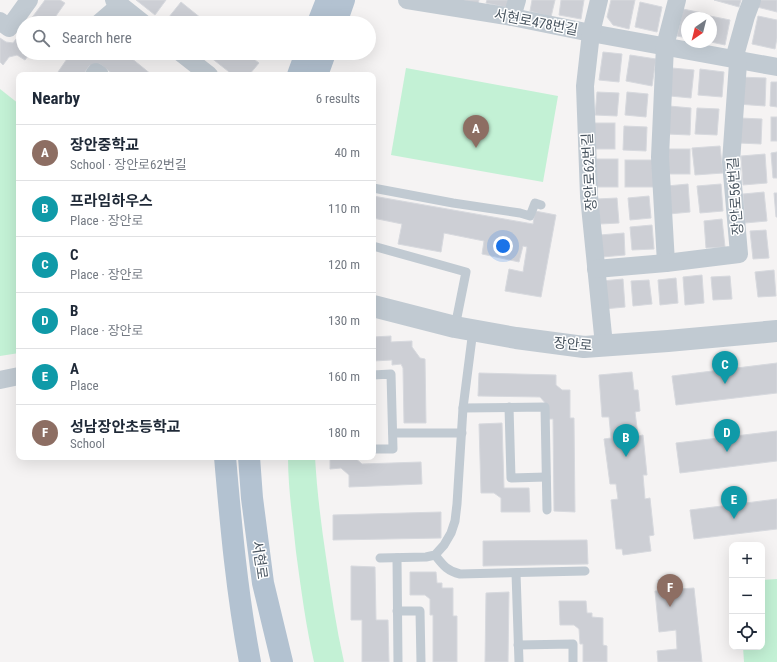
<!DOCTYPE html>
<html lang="en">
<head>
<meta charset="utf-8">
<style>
	:root { --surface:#fff; --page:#f2f2f3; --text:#1f2937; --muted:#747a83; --line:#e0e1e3; --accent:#2563eb }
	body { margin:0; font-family:"Roboto Condensed","Noto Sans KR",sans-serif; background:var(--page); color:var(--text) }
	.controls { position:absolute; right:12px; bottom:12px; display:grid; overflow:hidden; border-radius:8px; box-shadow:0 4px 16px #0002 }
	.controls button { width:36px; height:36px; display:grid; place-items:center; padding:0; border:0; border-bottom:1px solid var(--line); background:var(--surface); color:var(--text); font:20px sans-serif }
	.compass { position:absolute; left:681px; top:12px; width:36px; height:36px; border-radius:50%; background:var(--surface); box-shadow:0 4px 16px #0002; rotate:215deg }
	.you { position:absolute; left:503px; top:246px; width:14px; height:14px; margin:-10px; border:3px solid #fff; border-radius:50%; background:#1a73e8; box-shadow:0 0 0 6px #1a73e833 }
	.badge { display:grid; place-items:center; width:26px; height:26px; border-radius:50%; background:var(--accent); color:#fff; font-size:13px; font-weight:700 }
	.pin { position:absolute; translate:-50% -33px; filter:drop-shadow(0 1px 2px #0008) }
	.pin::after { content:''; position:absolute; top:21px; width:14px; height:12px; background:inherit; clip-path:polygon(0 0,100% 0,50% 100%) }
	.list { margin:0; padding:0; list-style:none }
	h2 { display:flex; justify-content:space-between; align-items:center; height:52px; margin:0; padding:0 16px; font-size:17px }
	h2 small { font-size:13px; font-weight:400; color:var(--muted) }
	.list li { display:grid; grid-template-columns:26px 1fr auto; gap:12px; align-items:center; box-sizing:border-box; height:56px; padding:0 16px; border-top:1px solid var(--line) }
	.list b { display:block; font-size:15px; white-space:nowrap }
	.list p { margin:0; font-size:13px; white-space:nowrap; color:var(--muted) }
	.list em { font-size:13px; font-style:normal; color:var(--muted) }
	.icon { flex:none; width:22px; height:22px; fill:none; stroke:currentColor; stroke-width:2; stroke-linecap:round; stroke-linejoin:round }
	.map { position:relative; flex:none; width:777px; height:662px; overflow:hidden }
	.search { position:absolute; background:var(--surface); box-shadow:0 4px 16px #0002; left:16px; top:16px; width:360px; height:44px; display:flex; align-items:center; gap:10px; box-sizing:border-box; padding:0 14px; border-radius:22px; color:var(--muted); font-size:15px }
	.panel { position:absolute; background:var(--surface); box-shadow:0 4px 16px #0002; left:16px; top:72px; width:360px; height:388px; border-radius:8px }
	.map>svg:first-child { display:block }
	.green { fill:#c3f1d5 }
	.building { fill:#cdcfd5; stroke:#d7d9de }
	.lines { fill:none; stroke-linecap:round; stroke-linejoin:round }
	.service { stroke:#c1cad2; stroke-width:9 }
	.minor { stroke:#c1cad2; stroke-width:18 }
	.tertiary { stroke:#c1cad2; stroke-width:22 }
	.primary { stroke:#b3c2d1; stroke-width:22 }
	.labels { text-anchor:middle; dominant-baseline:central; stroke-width:3; stroke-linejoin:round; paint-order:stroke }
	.street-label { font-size:14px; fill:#4a5661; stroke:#fff }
</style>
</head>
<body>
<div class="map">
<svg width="777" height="662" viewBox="0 0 777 662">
	<rect width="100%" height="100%" fill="#f5f3f3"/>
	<g class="green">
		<polygon points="406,68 558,96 543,182 391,155"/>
		<polygon points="0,89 19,104 19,353 0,356"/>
		<path d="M288 457H315C317 491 321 524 326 557 331 592 336 627 344 662H314C306 626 301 589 296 552 293 521 288 489 288 457Z"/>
		<polygon points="777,579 777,662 744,662 743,647 762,647 762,580"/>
	</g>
	<g class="building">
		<polygon points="45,0 60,0 65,3 51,23 28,23"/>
		<polygon points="136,0 166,0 155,15"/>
		<polygon points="462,0 479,0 478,4"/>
		<polygon points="487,0 516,0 514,9 486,3"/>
		<polygon points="532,0 555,0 551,17 530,11"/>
		<polygon points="561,0 584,0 581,19 559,15"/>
		<polygon points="611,0 635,0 629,29 613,25 607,17"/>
		<polygon points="714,0 741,0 739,7"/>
		<polygon points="759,0 777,0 777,12 757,7"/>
		<polygon points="181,2 207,23 166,23 165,22"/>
		<polygon points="640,2 662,7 657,32 635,27"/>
		<polygon points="683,9 707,14 706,18 687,18 687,38 677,36"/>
		<polygon points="710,16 730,20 725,45 711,42 711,18 710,18"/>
		<polygon points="758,16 777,20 777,38 775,49 752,44"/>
		<polygon points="23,30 23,53 30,53 25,60 17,55 9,57 3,65 0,62 0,38 6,42 13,43"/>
		<polygon points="603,52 622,54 619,82 599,80"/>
		<polygon points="71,53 125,53 152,75 114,75 100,64 89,66 83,75 56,75"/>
		<polygon points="205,53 246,53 259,63 249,75 233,75"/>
		<polygon points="630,55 656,59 652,86 626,81"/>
		<polygon points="672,68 694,70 691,98 670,96"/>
		<polygon points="700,69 724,72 722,97 698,95"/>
		<polygon points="738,77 766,78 765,106 737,104"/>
		<polygon points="771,82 777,82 777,107 770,106"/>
		<polygon points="597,92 619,93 617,116 595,115"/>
		<polygon points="627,92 648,94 646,117 625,115"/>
		<polygon points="669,106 691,108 690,135 667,134"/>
		<polygon points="697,108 719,109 717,135 695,134"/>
		<rect x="771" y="117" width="6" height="24"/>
		<polygon points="740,118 762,119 761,144 739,143"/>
		<rect x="594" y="123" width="21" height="26"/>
		<polygon points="624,126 647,127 646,151 623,150"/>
		<polygon points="720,146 723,173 695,175 692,148"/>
		<rect x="664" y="149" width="26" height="25"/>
		<polygon points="777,152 777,178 773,178 771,153"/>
		<polygon points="765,154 767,183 743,185 741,156"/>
		<rect x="594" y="159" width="24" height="28"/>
		<rect x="625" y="160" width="29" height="27"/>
		<polygon points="688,184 690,212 669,214 667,186"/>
		<polygon points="721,184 723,211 700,213 697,186"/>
		<polygon points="764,192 767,221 745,223 743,194"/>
		<polygon points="774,193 777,193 777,217 776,217"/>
		<polygon points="373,196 533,224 535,211 556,215 541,297 505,291 509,269 523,272 527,247 523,246 519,262 482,254 484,241 444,233 441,252 398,244 402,224 373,218"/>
		<polygon points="649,196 651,218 630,220 628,198"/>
		<polygon points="617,198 619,223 600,224 597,199"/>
		<polygon points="722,219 725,247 706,248 704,221"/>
		<polygon points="652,225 654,249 632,250 630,227"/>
		<polygon points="766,230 769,258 753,259 750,231"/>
		<polygon points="624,233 625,255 602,257 600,235"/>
		<polygon points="774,270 776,296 758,297 755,272"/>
		<polygon points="702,275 704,303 685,305 683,277"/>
		<polygon points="730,276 732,299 713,300 711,277"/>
		<polygon points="676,278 678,303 660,305 658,280"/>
		<polygon points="623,279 625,307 604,309 602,281"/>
		<polygon points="649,280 652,304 633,306 631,281"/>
		<polygon points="391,336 391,342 412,341 412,347 420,358 425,359 426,423 404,423 403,368 401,364 392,365 392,360 373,361 373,337"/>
		<polygon points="777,363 777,393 676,405 672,376"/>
		<polygon points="632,372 634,390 638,390 640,411 635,412 638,436 643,435 647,475 643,475 645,499 650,498 654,535 649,536 651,551 623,555 622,549 616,549 611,500 618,499 616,484 610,484 604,439 611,438 609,417 602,417 599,375"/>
		<polygon points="479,373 556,375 556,385 562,390 570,390 570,418 574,418 575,512 554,511 553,419 548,419 547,405 540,397 478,396"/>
		<polygon points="502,423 504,488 529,488 530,512 501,512 501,498 494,493 481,493 479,424"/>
		<polygon points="777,431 777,461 680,473 676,443"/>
		<polygon points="330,457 354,457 362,464 421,462 422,484 349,487 349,475 341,468 330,469"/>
		<polygon points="777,499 777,529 694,539 690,510"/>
		<polygon points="441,512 441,538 333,540 333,515"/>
		<polygon points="587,540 588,564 483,566 483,541"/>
		<polygon points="351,566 375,567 376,620 388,620 389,662 362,662 362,620 351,620"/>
		<polygon points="410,572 436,572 437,583 442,583 442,588 453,588 453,616 457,616 457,662 433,662 433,615 430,615 430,599 425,595 410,595"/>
		<polygon points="677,579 678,589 694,588 702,662 658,662 657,651 677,649 676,630 659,632 655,591 659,591 658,580"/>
		<polygon points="509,592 508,662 485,662 486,593"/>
		<polygon points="559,601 586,601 587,613 592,613 592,617 603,618 603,645 607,646 607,662 583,662 583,644 580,644 579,629 574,625 560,625"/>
	</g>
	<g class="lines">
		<g class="service">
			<polyline points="373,188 453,203 520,213 530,216 535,203 541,205"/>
			<polyline points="373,246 466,272 455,327"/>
			<polyline points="373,375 391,374 393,449 373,449"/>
			<polyline points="509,407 511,478 546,477"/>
			<polyline points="463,408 545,407 547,510"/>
			<polyline points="393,433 462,433"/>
			<path d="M435 555C443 565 447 571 460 574L585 571"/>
			<polyline points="380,558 426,557 435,555 444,545 451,533 455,521 457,504 463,408 473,330"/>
			<polyline points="397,558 398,662"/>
			<polyline points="516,573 519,662"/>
			<polyline points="397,611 420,611 421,662"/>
			<polyline points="518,645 573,644 573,662"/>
		</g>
		<g class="minor">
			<polyline points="114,0 143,23"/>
			<polyline points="407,0 512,17 591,33 777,67"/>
			<polyline points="599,0 591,33 585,86 589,196 604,345"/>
			<polyline points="512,17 517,0"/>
			<polyline points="0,21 9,28 29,0"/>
			<polyline points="99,23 120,5"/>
			<polyline points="181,53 209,75"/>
			<polyline points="94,75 96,72 100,75"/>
			<polyline points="666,263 660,157 665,46 677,0"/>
			<polyline points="596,269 666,263 739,254 731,162 738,63 734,59 746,16 752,0"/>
			<polyline points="0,380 19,376"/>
		</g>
		<polyline class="tertiary" points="373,306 455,327 516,338 584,347 668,341 777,331"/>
		<g class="primary">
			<polyline points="318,23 327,0"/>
			<polyline points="336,23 344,0"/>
			<polyline points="298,75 306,53"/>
			<polyline points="317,75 325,53"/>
			<path d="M225 457C231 526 237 594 250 662"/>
			<polyline points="249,457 252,498 263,583 282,662"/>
		</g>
	</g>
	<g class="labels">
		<g class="street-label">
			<text transform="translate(536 22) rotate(11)">서현로478번길</text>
			<text transform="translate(589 172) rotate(-93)">장안로62번길</text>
			<text transform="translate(735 196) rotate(-94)">장안로56번길</text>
			<text transform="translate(573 344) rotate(5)">장안로</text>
			<text transform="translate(260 560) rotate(82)">서현로</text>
		</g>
	</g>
</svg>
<div class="controls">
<button>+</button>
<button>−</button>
<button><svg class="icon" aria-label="locate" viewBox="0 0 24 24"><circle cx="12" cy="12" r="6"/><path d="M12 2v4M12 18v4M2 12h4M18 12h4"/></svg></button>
</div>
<svg class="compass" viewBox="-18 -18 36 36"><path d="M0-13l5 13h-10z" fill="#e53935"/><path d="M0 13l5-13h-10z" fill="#747a83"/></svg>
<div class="you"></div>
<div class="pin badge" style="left:476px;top:148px;background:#8d6e63">A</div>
<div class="pin badge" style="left:626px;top:457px;background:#0f9aa8">B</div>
<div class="pin badge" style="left:725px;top:384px;background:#0f9aa8">C</div>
<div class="pin badge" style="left:727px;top:452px;background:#0f9aa8">D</div>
<div class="pin badge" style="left:734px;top:519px;background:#0f9aa8">E</div>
<div class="pin badge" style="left:670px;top:607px;background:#8d6e63">F</div>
<div class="search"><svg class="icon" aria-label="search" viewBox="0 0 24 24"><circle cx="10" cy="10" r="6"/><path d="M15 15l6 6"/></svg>Search here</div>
<section class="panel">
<h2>Nearby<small>6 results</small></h2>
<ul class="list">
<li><span class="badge" style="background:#8d6e63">A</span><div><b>장안중학교</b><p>School · 장안로62번길</p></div><em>40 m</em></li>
<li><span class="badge" style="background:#0f9aa8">B</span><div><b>프라임하우스</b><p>Place · 장안로</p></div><em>110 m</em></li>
<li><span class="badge" style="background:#0f9aa8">C</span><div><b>C</b><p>Place · 장안로</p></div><em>120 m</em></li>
<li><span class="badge" style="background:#0f9aa8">D</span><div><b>B</b><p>Place · 장안로</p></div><em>130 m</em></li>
<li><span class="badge" style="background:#0f9aa8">E</span><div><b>A</b><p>Place</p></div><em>160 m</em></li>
<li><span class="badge" style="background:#8d6e63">F</span><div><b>성남장안초등학교</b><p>School</p></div><em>180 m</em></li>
</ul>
</section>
</div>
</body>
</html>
